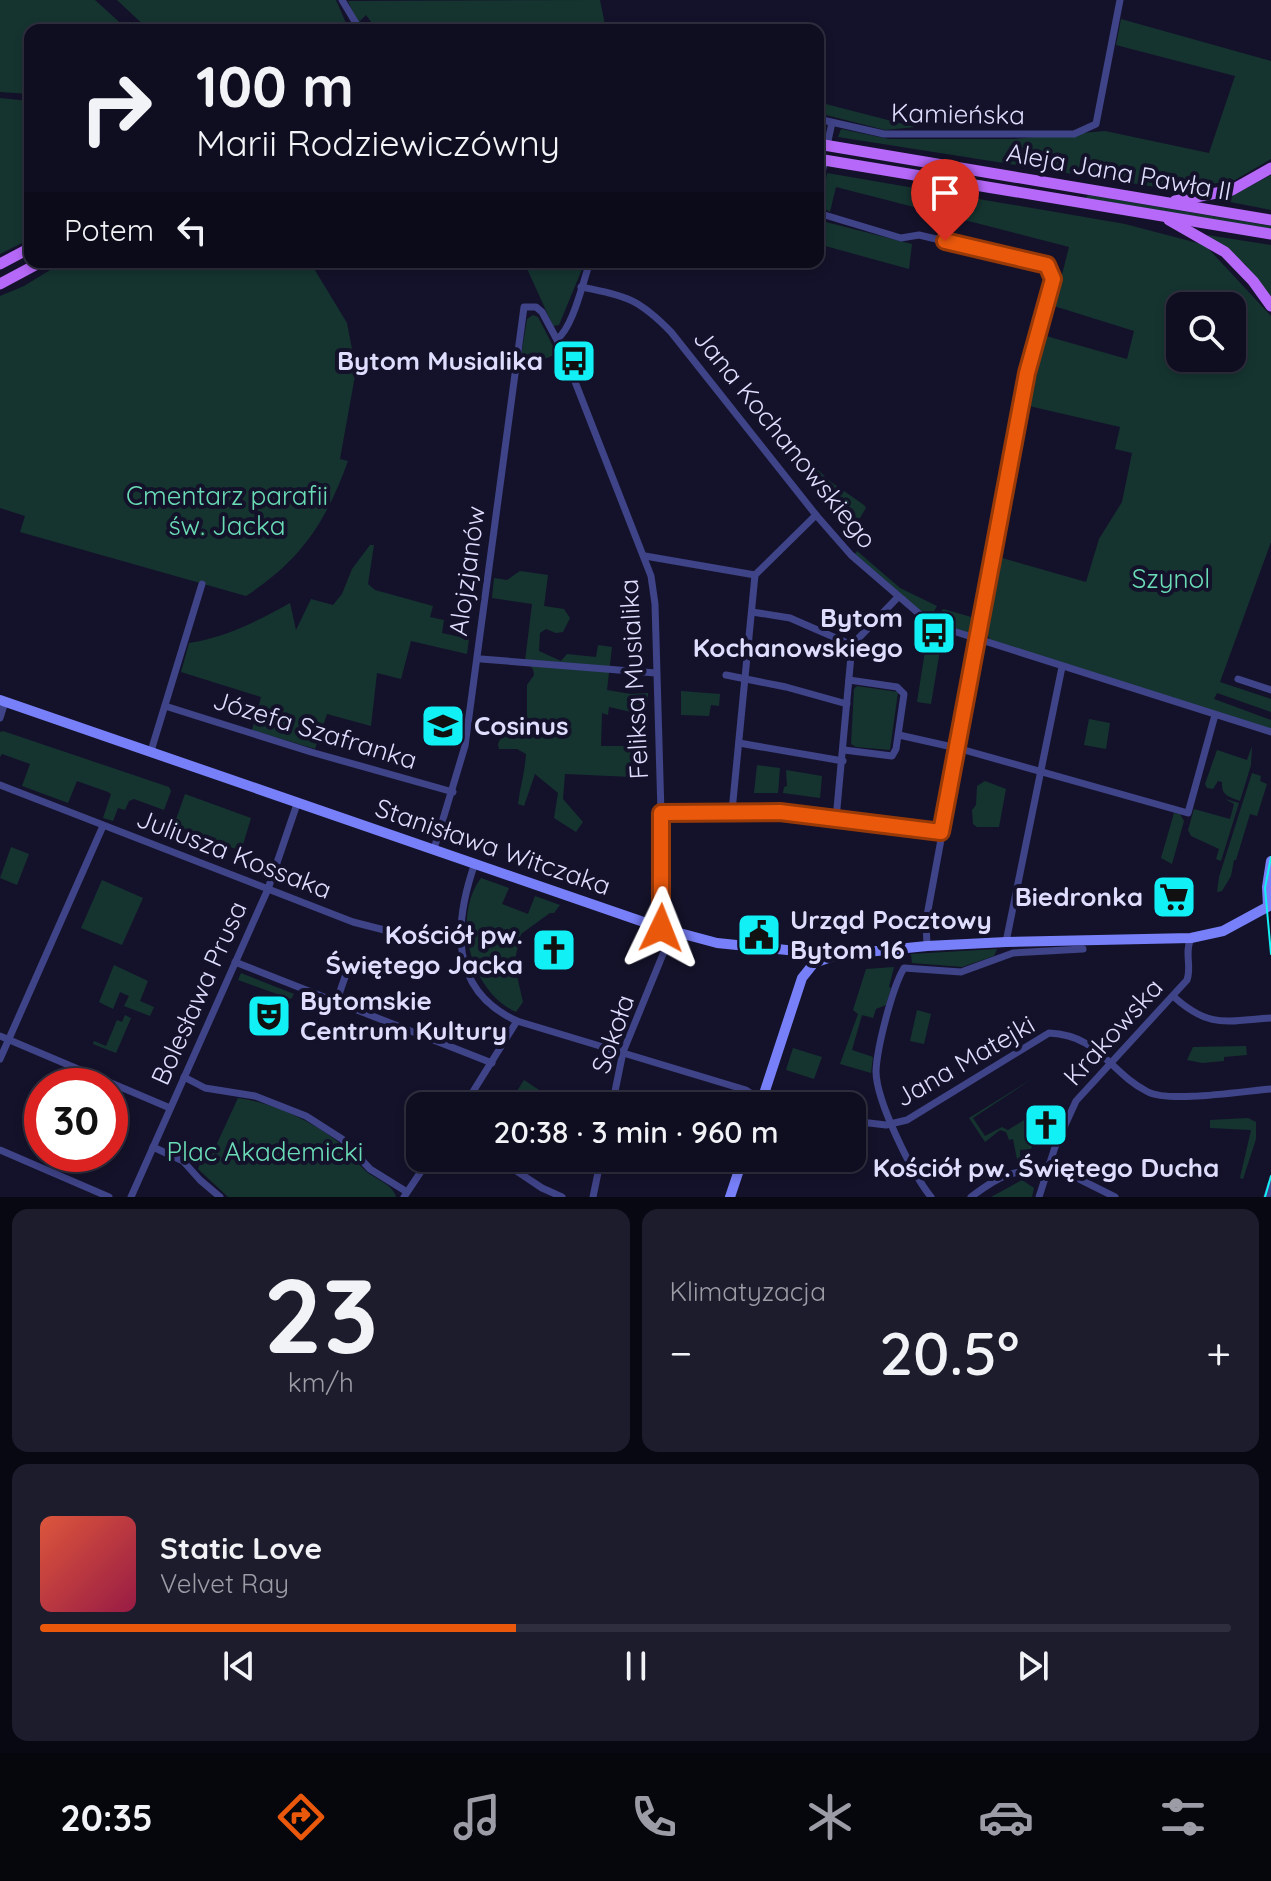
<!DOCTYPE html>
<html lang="pl">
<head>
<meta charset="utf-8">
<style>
	body { margin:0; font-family:Quicksand,sans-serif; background:#1d1c2d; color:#f1f3f6; height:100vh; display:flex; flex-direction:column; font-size:30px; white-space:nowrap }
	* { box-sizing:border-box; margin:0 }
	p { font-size:26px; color:#9b9ca5 }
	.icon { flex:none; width:44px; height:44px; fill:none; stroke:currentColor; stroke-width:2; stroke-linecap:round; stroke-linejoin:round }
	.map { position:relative; height:1197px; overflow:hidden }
	.details { display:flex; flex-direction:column; gap:12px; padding:12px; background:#080812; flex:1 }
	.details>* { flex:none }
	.guide { position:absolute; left:24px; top:24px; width:800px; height:244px; border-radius:16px; box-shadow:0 4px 12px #0003,0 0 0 2px #2f2e3e; background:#0f0e20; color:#f1f3f6; overflow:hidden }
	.buttons { position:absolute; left:1166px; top:292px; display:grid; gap:16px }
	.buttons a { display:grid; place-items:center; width:80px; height:80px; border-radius:16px; background:#0f0e20; box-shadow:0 4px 12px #0003,0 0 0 2px #2f2e3e; font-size:40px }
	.speed { position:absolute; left:24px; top:1068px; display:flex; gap:16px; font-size:40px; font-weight:700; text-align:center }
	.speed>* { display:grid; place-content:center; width:104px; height:104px; border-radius:50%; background:#0f0e20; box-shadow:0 4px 12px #0003,0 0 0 2px #2f2e3e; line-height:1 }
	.speed .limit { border:12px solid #d22; background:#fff; color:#111 }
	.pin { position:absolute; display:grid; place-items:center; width:68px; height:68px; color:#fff; margin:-82px -34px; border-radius:50% 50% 50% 0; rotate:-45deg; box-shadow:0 0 8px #0007 }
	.pin .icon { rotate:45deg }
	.me { position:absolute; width:88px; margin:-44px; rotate:2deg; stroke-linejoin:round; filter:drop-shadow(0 0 6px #0008) }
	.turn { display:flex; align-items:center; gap:28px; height:168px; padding:0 40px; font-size:36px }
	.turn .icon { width:104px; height:104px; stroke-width:2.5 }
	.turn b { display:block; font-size:56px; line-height:68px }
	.then { display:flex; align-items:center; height:76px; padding:0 40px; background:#0003; gap:16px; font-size:30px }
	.big { font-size:60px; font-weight:600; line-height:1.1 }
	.details .widget { flex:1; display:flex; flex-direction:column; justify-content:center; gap:12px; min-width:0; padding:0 28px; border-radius:16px; background:#1d1c2d }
	.details .dial { align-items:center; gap:0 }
	.dial b { font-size:104px; line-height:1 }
	.song { display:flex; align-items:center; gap:24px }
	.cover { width:96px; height:96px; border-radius:12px; background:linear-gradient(135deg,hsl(10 70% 55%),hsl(340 70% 35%)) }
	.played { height:8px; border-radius:4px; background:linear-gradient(90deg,#ea580c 40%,#2f2e3e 40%) }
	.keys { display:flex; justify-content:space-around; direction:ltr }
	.heat { display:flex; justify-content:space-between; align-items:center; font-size:44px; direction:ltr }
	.details .tiles { flex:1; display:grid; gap:12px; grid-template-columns:1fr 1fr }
	.widget:last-child { grid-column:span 2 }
	.trip { position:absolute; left:406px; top:1092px; width:460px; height:80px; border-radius:16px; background:#0f0e20; box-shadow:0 4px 12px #0003,0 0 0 2px #2f2e3e; font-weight:600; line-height:80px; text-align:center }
	.tab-bar { display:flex; height:128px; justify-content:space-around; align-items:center; background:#06060d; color:#9b9ca5 }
	.tab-bar .icon { width:56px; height:56px }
	.tab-bar .on { color:#ea580c }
	.tab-bar b { font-size:36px; color:#f1f3f6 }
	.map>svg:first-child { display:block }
	.green { fill:#153430; fill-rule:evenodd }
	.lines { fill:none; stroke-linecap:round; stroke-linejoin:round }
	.street { stroke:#3f4387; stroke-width:7 }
	.secondary { stroke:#7880f9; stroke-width:10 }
	.primary { stroke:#b669f8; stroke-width:11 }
	.tram { stroke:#11f1f5; stroke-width:2 }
	.route-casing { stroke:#983908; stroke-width:20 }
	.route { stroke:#ea580c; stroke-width:14 }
	.labels { text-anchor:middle; stroke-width:8; stroke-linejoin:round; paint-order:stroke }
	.street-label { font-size:26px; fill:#deddfd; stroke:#14122a }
	.poi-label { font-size:26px; font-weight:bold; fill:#deddfd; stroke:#14122a; text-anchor:end }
	.park-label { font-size:26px; fill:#6adcb6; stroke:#14122a }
</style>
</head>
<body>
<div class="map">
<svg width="1271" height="1197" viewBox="0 0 1271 1197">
	<rect width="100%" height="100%" fill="#14122a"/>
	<!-- green -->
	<g class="green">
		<path d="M0 0H95L128 30H30V94L0 92Z"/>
		<path d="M117 0H336L349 30H149Z"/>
		<path d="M600 0 606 30H385L374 26 366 15 358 23 348 1Z"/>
		<path d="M1121 19 1271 61V159L1235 180 1175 190 838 137 841 129 889 139H1014L1105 131 1209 153 1235 76 1116 45Z"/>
		<path d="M0 98 30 101V239L0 254Z"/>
		<path d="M818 102 915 127 885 130 818 113Z"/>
		<path d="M827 173 1125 224 1205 245 1271 316V542L1220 682 1271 699V712L1217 693 1214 699 1271 720V729L990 640 987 634 1002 558 1086 582 1099 539 1122 502 1132 453 1115 449 1120 427 1029 406 1046 336 1127 359 1134 331 1054 306 1069 247 836 187 830 212 821 207ZM1180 306H1232V358H1180Z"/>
		<path d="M1271 175V210L1215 199 1243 190Z"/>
		<path d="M1088 195 1271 226V229L1086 198Z"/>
		<path d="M818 220 912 244 909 269 818 244Z"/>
		<path d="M1207 235 1271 245V299L1245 264Z"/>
		<path d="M63 262H310L347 323 356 370 340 459 348 461C326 522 301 560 246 596L20 532 25 516 0 508V296L24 286Z"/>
		<path d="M524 262H585L559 325 553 326Z"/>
		<path d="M533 315 538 317 557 354 519 369 527 319Z"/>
		<path d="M793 447 831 482 864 505 866 508 855 526 846 523 810 476Z"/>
		<path d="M370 545H374L368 584 375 590 433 606 430 617 444 620 442 633 469 639 467 654 411 641 401 679 377 673 371 726 327 714 315 749 252 730 261 697 181 672 189 643C226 637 258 621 290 603L296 630 311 599 333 605 342 594 352 569Z"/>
		<path d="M857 551 900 588 937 606 930 619 855 554Z"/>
		<path d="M520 571 548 575 544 606 564 609 570 618 563 632 556 633 546 629 540 633 539 651 561 661 567 654 596 657 598 645 612 647 607 690 631 694 648 693V704L631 705V712L609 707 608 715 602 713 601 746H632V777L565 774 563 799 583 822 576 832 554 818 558 793 535 774 524 806 518 804C520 787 525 772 526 754L517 749H499L498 744 505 728 519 727 527 720V685L534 675 533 669 525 661 532 604 492 598 494 578 507 580Z"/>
		<path d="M943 609 975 618 970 634 935 622Z"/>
		<path d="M928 632 942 638 931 704 917 702Z"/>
		<path d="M857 686 898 692 890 750 856 747 851 744 854 689Z"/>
		<path d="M681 691 720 694 719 706 711 705 709 716 681 715Z"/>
		<path d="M1089 719 1110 723 1106 749 1084 745Z"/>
		<path d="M3 731 169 787 171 791 164 810 134 799 129 801 125 810 118 808 113 821 103 818 111 794 108 792 77 781 68 803 22 786 30 764 2 754 0 757V732Z"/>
		<path d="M1252 746 1251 765 1240 801C1228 797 1221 795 1222 782L1218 781 1213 789 1207 788 1205 784 1217 750 1247 760Z"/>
		<path d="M757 765 780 768 778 793H754Z"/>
		<path d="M786 770 822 776 820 798 783 793 784 787 787 786Z"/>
		<path d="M1252 773 1261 776 1260 781 1267 784 1257 816 1250 814 1236 860H1234L1231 876 1222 891 1217 892 1219 877Z"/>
		<path d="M985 781 1006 789 999 827H977L973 824 972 810 976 805 977 786Z"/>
		<path d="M185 794 251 818 242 848 238 850 174 825Z"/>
		<path d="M1225 799 1239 803 1221 861 1216 859 1219 849 1191 836 1188 830 1194 809 1230 819 1234 804Z"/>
		<path d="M1174 813 1180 814 1184 821 1172 864 1161 858Z"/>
		<path d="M11 847 29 854 17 885 0 878Z"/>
		<path d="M481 878 509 888 502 904 528 914 535 896 560 905 554 913H550L521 934 514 963 523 1002 516 1012C471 992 451 918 481 878Z"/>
		<path d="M102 880 143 898 122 945 81 928Z"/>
		<path d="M997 949 994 956 962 967 912 963 911 954Z"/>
		<path d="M114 965 148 981 140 1001 154 1007 150 1016 124 1006 129 996 120 992 113 1009 99 1002Z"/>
		<path d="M894 967 889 987 891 988 886 1005 876 1009 873 1018 862 1015 852 1050 873 1057 871 1073 840 1064 858 1014 853 1010 866 969Z"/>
		<path d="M241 973 294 994 291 999 238 980Z"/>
		<path d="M917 1010 931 1014 924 1044 910 1041Z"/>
		<path d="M125 1015 131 1018 116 1053 93 1044 94 1041 106 1046 117 1020 122 1022Z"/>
		<path d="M1246 1046 1247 1055 1224 1057V1061L1202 1063 1187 1060 1193 1047Z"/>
		<path d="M793 1048 822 1057 814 1079 786 1070Z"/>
		<path d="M1035 1077 973 1118 985 1136 1002 1127 1008 1130 1034 1114 1033 1108C1043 1101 1052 1107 1062 1113L1060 1120 1058 1114 1048 1108 1038 1111 1024 1136 1039 1144H1033L1031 1149 1020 1150V1164H1018L1013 1139 1009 1140 1006 1132 1000 1130 985 1142 969 1118Z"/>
		<path d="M524 1080 559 1103 557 1106H523L512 1099Z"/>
		<path d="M238 1098C274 1103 314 1122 342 1145 352 1153 358 1165 368 1173 378 1180 393 1185 396 1197H228L198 1169 201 1161H209Z"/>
		<path d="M1248 1118 1256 1122V1139L1243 1179 1240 1178 1251 1130 1210 1128V1120Z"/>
		<path d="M1022 1180 1034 1188 1032 1197H991Z"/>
	</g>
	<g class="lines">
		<!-- street -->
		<g class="street">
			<path d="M342 0 360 30"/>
			<path d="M818 119 884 134H1074L1096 124 1120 0"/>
			<path d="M827 145 832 123"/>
			<path d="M818 189 825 160"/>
			<path d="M818 213 901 238 919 235 1047 265 1053 279 1027 373 926 921 927 946"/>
			<path d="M581 287C626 296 638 298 671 332L816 515 851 555 931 624 1271 732"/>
			<path d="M557 339C573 328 583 281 590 262"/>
			<path d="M645 556 755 575"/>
			<path d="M752 612 790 618 852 645"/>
			<path d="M481 659 656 673"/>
			<path d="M726 675 786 687 847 704"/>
			<path d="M1238 679 1271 690"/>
			<path d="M165 706 311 752 453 792"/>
			<path d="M0 718 5 702"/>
			<path d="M899 735 957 748 1188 813 1215 715"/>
			<path d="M739 743 843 761"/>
			<path d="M844 750 892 756 896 749 904 694 897 687 849 680"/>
			<path d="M151 751 202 584"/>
			<path d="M0 785 353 922 396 933 459 941"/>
			<path d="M732 811 755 575 816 515"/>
			<path d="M661 813 762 811 941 832"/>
			<path d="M836 819 852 645 898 597"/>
			<path d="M434 849 465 746 524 307H536L542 312 563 351 651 576 655 604 661 813V928"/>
			<path d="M475 863C454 923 448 990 517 1021L746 1090 769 1106"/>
			<path d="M1006 942 1062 667"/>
			<path d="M235 962 492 1063"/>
			<path d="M1173 996C1209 1029 1226 1021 1271 1018"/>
			<path d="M336 1003 346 974"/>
			<path d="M0 1036 170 1108"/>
			<path d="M0 1059 103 826"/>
			<path d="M184 1077 205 1088 255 1096 306 1116 342 1139 370 1169 407 1192"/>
			<path d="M464 1106 517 1021"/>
			<path d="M612 1106 623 1052 672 932"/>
			<path d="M852 1121 886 1125 907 1120 1049 1033C1099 1035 1109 1072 1148 1092 1170 1103 1244 1091 1271 1089"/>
			<path d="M153 1147 183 1161 200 1180 220 1197"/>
			<path d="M0 1150 109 1197"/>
			<path d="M497 1158 542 1188 562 1197"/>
			<path d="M1049 1164 1115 1197"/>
			<path d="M131 1197 268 889 297 804"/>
			<path d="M404 1197 430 1158"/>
			<path d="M593 1197 601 1158"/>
			<path d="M931 1197C912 1173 876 1101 876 1071 877 1048 892 988 904 968L961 972 1013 953 1083 949"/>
			<path d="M971 1197C999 1176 1011 1169 1047 1171"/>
			<path d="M1039 1197 1055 1147 1076 1101 1187 980C1192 966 1184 953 1191 938"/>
			<path d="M1267 1197 1271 1184"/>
		</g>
		<!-- secondary -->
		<g class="secondary">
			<path d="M0 700 661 928 717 943 837 955 927 946 1006 942 1191 938 1223 931 1271 905"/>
			<path d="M1268 906 1267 887 1271 861"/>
			<path d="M760 1106 802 978 814 963 831 957"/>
			<path d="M730 1197 743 1158"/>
		</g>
		<!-- primary -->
		<g class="primary">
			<path d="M818 144 1271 220"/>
			<path d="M818 159 1271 234"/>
			<path d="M1175 201 1232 190 1271 168"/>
			<path d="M1169 220 1225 252 1253 281 1271 306"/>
			<path d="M0 264 30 248"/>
			<path d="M0 284 41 262"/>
		</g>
		<!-- tram -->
		<g class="tram">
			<path d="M1271 857 1265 888 1271 954"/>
			<path d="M1265 1197 1271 1176"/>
		</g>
	</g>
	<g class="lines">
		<!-- route casing -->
		<g class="route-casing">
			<path id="route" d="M661 928V813L780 812 941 832 1027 373 1053 279 1047 265 945 241"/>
		</g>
		<!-- route -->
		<use href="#route" class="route"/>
	</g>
	<!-- icons -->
	<defs>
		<g id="bus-square" transform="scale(2.3)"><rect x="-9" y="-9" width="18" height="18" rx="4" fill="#11f1f5" stroke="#14122a"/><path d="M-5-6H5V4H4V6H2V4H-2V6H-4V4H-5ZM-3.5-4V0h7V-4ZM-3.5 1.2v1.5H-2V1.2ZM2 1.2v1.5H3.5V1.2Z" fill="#111"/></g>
		<g id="school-square" transform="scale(2.3)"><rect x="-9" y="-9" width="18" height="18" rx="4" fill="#11f1f5" stroke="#14122a"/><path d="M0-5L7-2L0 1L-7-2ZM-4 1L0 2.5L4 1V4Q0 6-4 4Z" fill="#111"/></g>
		<g id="supermarket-square" transform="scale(2.3)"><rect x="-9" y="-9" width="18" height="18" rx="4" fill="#11f1f5" stroke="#14122a"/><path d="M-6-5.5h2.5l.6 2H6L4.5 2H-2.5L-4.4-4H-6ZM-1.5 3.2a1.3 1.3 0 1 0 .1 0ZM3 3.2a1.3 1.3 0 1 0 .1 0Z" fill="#111"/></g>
		<g id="civic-square" transform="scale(2.3)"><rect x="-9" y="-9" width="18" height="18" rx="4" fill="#11f1f5" stroke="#14122a"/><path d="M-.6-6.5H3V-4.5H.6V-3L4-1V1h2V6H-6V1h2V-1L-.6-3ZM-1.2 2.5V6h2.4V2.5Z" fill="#111"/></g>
		<g id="church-square" transform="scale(2.3)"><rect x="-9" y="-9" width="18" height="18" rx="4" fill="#11f1f5" stroke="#14122a"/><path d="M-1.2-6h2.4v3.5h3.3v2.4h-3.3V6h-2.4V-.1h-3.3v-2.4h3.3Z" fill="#111"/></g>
		<g id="theatre-square" transform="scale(2.3)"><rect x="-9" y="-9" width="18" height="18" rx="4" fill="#11f1f5" stroke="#14122a"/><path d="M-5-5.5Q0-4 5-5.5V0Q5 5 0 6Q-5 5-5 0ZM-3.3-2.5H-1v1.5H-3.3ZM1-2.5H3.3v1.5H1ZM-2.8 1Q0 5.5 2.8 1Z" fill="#111"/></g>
	</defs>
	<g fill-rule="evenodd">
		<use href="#bus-square" x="574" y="361"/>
		<use href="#bus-square" x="934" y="633"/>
		<use href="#school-square" x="443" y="726"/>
		<use href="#supermarket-square" x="1174" y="897"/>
		<use href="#civic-square" x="759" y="935"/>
		<use href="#church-square" x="554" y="950"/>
		<use href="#theatre-square" x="269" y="1016"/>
		<use href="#church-square" x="1046" y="1125"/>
	</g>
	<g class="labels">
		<!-- street labels -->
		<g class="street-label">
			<text transform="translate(958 114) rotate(1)" y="9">Kamieńska</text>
			<text transform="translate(1119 172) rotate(10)" y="9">Aleja Jana Pawła II</text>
			<text transform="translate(785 439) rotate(51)" y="9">Jana Kochanowskiego</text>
			<text transform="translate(467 571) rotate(-82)" y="9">Alojzjanów</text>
			<text transform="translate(634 679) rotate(-93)" y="9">Feliksa Musialika</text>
			<text transform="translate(315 730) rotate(17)" y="9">Józefa Szafranka</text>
			<text transform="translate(493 847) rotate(19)" y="9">Stanisława Witczaka</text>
			<text transform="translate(234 854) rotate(21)" y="9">Juliusza Kossaka</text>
			<text transform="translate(199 993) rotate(-66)" y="9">Bolesława Prusa</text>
			<text transform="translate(1113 1032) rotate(-48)" y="9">Krakowska</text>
			<text transform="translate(613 1034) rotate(-71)" y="9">Sokoła</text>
			<text transform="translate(965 1061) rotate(-30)" y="9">Jana Matejki</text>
		</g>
		<!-- poi labels -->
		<g class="poi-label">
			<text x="543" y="370">Bytom Musialika</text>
			<text x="903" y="627">Bytom<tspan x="903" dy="30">Kochanowskiego</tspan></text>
			<text x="474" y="735" text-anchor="start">Cosinus</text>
			<text x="1143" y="906">Biedronka</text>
			<text x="790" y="929" text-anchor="start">Urząd Pocztowy<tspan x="790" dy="30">Bytom 16</tspan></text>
			<text x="523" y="944">Kościół pw.<tspan x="523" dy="30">Świętego Jacka</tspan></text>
			<text x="300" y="1010" text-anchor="start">Bytomskie<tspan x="300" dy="30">Centrum Kultury</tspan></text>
			<text x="1046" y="1177" text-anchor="middle">Kościół pw. Świętego Ducha</text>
		</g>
		<!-- park labels -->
		<g class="park-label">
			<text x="227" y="505">Cmentarz parafii<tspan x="227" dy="30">św. Jacka</tspan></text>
			<text x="1171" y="588">Szynol</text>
			<text x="265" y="1161">Plac Akademicki</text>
		</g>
	</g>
</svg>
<div class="buttons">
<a><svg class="icon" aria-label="search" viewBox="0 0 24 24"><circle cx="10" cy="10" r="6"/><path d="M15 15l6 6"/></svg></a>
</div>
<div class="speed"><div class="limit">30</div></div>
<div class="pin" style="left:945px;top:241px;background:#d93025"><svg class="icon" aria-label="arrive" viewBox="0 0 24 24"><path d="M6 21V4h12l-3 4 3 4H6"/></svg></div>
<svg class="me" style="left:661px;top:928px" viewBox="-20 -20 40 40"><path d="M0-17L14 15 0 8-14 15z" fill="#ea580c" stroke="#fff" stroke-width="4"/></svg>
<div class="trip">20:38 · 3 min · 960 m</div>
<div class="guide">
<div class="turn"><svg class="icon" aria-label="right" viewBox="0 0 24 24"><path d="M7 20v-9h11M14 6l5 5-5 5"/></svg><div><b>100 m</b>Marii Rodziewiczówny</div></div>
<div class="then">Potem<svg class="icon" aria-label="left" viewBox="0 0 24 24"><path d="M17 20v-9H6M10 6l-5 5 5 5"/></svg></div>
</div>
</div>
<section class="details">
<div class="tiles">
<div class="widget dial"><b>23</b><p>km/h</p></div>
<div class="widget"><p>Klimatyzacja</p>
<div class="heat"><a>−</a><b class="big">20.5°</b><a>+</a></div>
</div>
<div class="widget">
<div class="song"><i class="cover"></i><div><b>Static Love</b><p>Velvet Ray</p></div></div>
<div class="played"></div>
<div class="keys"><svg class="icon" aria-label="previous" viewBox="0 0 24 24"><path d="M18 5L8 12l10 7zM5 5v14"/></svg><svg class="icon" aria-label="pause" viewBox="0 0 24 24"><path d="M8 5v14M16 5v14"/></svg><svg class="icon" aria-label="next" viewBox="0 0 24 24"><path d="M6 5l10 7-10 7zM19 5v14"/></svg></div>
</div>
</div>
</section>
<nav class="tab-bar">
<b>20:35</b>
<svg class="icon on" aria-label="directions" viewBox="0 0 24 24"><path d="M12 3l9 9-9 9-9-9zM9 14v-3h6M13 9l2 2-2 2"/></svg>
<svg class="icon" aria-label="music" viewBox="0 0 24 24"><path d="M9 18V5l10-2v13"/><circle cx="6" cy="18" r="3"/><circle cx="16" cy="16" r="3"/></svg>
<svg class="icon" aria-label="phone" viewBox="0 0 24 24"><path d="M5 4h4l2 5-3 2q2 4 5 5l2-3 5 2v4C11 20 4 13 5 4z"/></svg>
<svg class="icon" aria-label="climate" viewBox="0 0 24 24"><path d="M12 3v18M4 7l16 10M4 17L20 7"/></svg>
<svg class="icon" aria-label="car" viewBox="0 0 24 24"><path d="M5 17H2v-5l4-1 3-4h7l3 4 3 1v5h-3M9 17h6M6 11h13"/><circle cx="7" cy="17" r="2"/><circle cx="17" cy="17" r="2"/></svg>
<svg class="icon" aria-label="filters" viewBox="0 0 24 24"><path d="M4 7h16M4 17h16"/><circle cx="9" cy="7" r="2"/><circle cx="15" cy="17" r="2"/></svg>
</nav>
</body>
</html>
